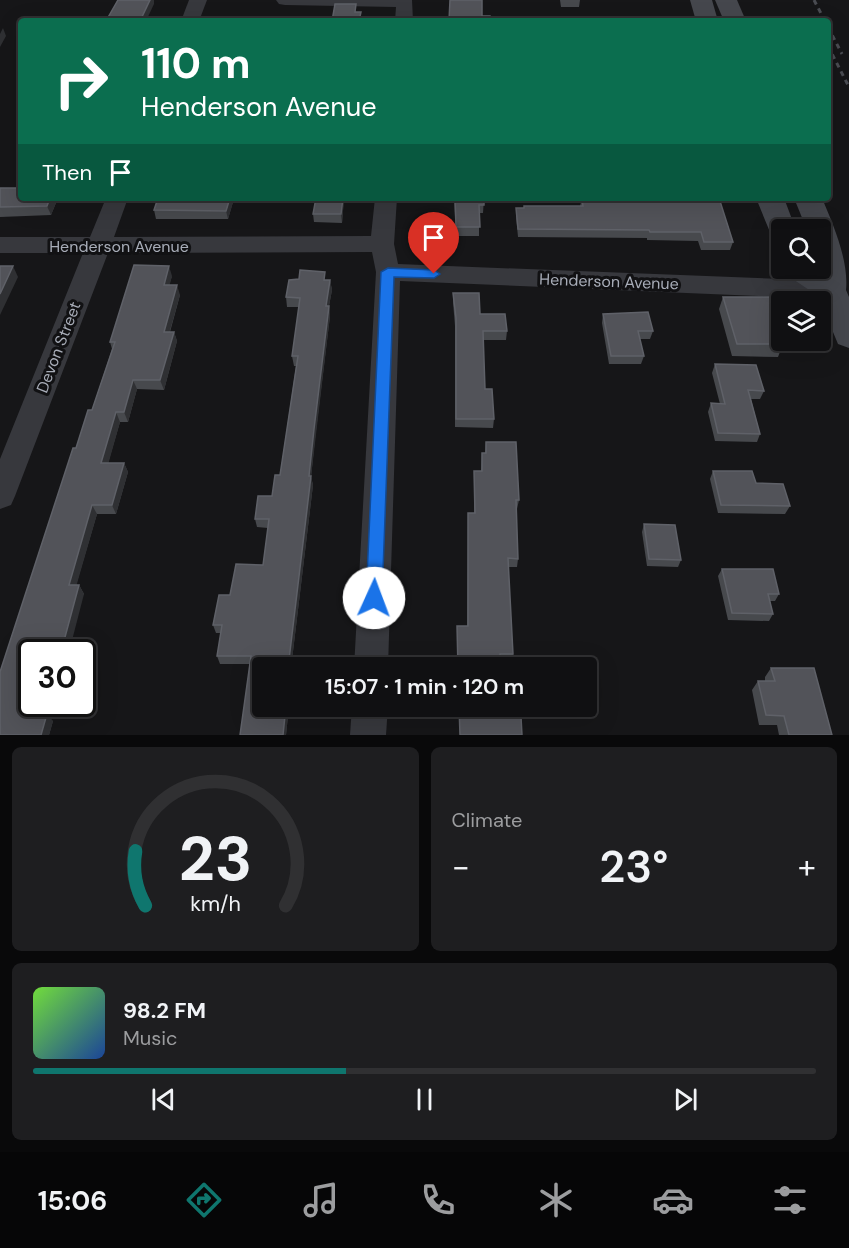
<!DOCTYPE html>
<html lang="en">
<head>
<meta charset="utf-8">
<style>
	body { margin:0; font-family:"DM Sans",sans-serif; background:#1e1e20; color:#f1f3f6; height:100vh; display:flex; flex-direction:column; font-size:22px; white-space:nowrap }
	* { box-sizing:border-box; margin:0 }
	p { font-size:20px; color:#9c9d9f }
	.icon { flex:none; width:33px; height:33px; fill:none; stroke:currentColor; stroke-width:2; stroke-linecap:round; stroke-linejoin:round }
	.map { position:relative; height:735px; overflow:hidden }
	.details { display:flex; flex-direction:column; gap:12px; padding:12px; background:#09090a; flex:1 }
	.details>* { flex:none }
	.banner { position:absolute; left:18px; top:18px; width:813px; height:183px; border-radius:6px; box-shadow:0 6px 24px #0002,0 0 0 2px #303032; background:#0b6e4f; color:#fff; overflow:hidden }
	.fabs { position:absolute; left:771px; top:219px; display:grid; gap:12px }
	.fabs a { display:grid; place-items:center; width:60px; height:60px; border-radius:6px; background:#101012; box-shadow:0 6px 24px #0002,0 0 0 2px #303032; font-size:30px }
	.speed { position:absolute; left:18px; top:639px; display:flex; gap:12px; font-size:30px; font-weight:700; text-align:center }
	.speed>* { display:grid; place-content:center; width:78px; height:78px; border-radius:50%; background:#101012; box-shadow:0 6px 24px #0002,0 0 0 2px #303032; line-height:1 }
	.speed .limit { border:3px solid #111; border-radius:9px; background:#fff; color:#111 }
	.pin { position:absolute; display:grid; place-items:center; width:51px; height:51px; color:#fff; margin:-62px -26px; border-radius:50% 50% 50% 0; rotate:-45deg; box-shadow:0 0 6px #0007 }
	.pin .icon { rotate:45deg }
	.me { position:absolute; width:66px; margin:-33px; rotate:2deg; stroke-linejoin:round; filter:drop-shadow(0 0 4px #0008) }
	.turn { display:flex; align-items:center; gap:21px; height:126px; padding:0 24px; font-size:27px }
	.turn .icon { width:78px; height:78px; stroke-width:2.5 }
	.turn b { display:block; font-size:42px; line-height:51px }
	.then { display:flex; align-items:center; height:57px; padding:0 24px; background:#0003; gap:12px; font-size:22px }
	.big { font-size:45px; font-weight:600; line-height:1.1 }
	.details .tile { flex:1; display:flex; flex-direction:column; justify-content:center; gap:9px; min-width:0; padding:0 21px; border-radius:9px; background:#1e1e20 }
	.details .dial { align-items:center; gap:0 }
	.dial svg { height:156px; overflow:visible; fill:none; stroke:#303032; stroke-width:7; stroke-linecap:round; text-anchor:middle }
	.dial text { fill:#f1f3f6; stroke:none }
	.song { display:flex; align-items:center; gap:18px }
	.cover { width:72px; height:72px; border-radius:9px; background:linear-gradient(135deg,hsl(100 70% 55%),hsl(220 70% 35%)) }
	.played { height:6px; border-radius:3px; background:linear-gradient(90deg,#0f766e 40%,#303032 40%) }
	.keys { display:flex; justify-content:space-around; direction:ltr }
	.heat { display:flex; justify-content:space-between; align-items:center; font-size:33px; direction:ltr }
	.details .tiles { flex:1; display:grid; gap:12px; grid-template-columns:1fr 1fr }
	.tile:last-child { grid-column:span 2 }
	.trip { position:absolute; left:252px; top:657px; width:345px; height:60px; border-radius:6px; background:#101012; box-shadow:0 6px 24px #0002,0 0 0 2px #303032; font-weight:600; line-height:60px; text-align:center }
	.tab-bar { display:flex; height:96px; justify-content:space-around; align-items:center; background:#060607; color:#9c9d9f }
	.tab-bar .icon { width:42px; height:42px }
	.tab-bar .on { color:#0f766e }
	.tab-bar b { font-size:27px; color:#f1f3f6 }
	.map>svg:first-child { display:block }
	.lines { fill:none; stroke-linecap:round; stroke-linejoin:round }
	.minor { fill:#37383d; fill-rule:evenodd }
	.secondary { fill:#45474d; fill-rule:evenodd }
	.rail { stroke:#4a4c52; stroke-width:3; stroke-dasharray:5 4.5; stroke-linecap:butt }
	.wall { fill:#47494d }
	.shaded-wall { fill:#2f3033 }
	.building { fill:#525359; stroke:#5f6168; stroke-width:1.5 }
	.route { fill:#1a73e8; stroke:#114b97; stroke-width:1.5 }
	.labels { text-anchor:middle; stroke-width:6; stroke-linejoin:round; paint-order:stroke }
	.street-label { font-size:16px; fill:#a8adb8; stroke:#111113 }
</style>
</head>
<body>
<div class="map">
<svg width="849" height="735" viewBox="0 0 849 735">
	<rect width="100%" height="100%" fill="#161618"/>
	<g class="lines">
		<!-- minor -->
		<g class="minor">
			<path d="M189 0H207L199 21H181Z"/>
			<path d="M276 0H412L413 21H395L396 7 285 5 279 4Z"/>
			<path d="M106 198H128L114 237 371 236 375 198H397L394 244 398 264 831 281 840 284 843 290 840 296 831 299 400 281 388 668H354L376 272 372 252 108 253 15 496 11 505 0 509V459L83 253H0V237H90Z"/>
			<path d="M352 706H388L386 735H350Z"/>
		</g>
		<!-- secondary -->
		<g class="secondary">
			<path d="M690 0H712L718 21H696Z"/>
			<path d="M715 0H737L746 21H724Z"/>
			<path d="M756 198H784L796 230H782V239L772 237Z"/>
			<path d="M794 198H822C833 224 849 261 846 290L849 297V348L838 344 818 296 787 275 783 268H820L823 270 820 263V230H807Z"/>
		</g>
		<!-- rail -->
		<g class="rail">
			<path d="M814 0 825 21"/>
			<path d="M828 27 842 54"/>
			<path d="M828 46 849 87"/>
		</g>
	</g>
	<!-- wall -->
	<g class="wall">
		<path d="M560 0H580L579 7H561Z"/>
		<path d="M0 188 21 198H58L51 215 0 217Z"/>
		<path d="M158 198H232L233 202 228 219H156L154 210Z"/>
		<path d="M316 198H344L342 223 314 222 313 214Z"/>
		<path d="M454 198H484L483 213H479V236H456Z"/>
		<path d="M667 198H719L733 242 730 250H701L698 241 647 240V238L518 237 516 216V208L580 206 582 199H667Z"/>
		<path d="M172 276 169 285 180 295 170 332H174L177 341 164 390 137 389 128 422H120L108 463H124L128 472 116 514H97L76 585H79L84 594 32 652V704H41L38 714 53 721 49 735H0L76 448 92 410 112 349 110 342Z"/>
		<path d="M326 280H330L332 290 329 306 330 316 315 439 311 477 313 485 291 668H262L289 706 286 735H240L250 664H220L217 656 221 633H216L213 625 230 595 263 565 268 528 257 527 255 519 272 496 280 475 296 366H294L292 356 299 307H287L286 297Z"/>
		<path d="M453 293 480 314 507 331 506 340H483L485 389 494 419 493 428 455 427V326L453 302Z"/>
		<path d="M723 297 782 309V321L778 328 783 344 778 357 732 356 719 309Z"/>
		<path d="M603 314 653 331 650 339H640L644 356 641 364H609L602 323Z"/>
		<path d="M715 364 764 391 760 399H751L760 434 757 442 715 441 708 412 711 403 720 404 712 373Z"/>
		<path d="M486 442 519 500 517 509H516L518 559 517 567H508L513 654 512 662H500V668H457V626H467L468 513H474V471H481L482 453H485Z"/>
		<path d="M713 471 756 483 790 506 785 514 718 513 710 479Z"/>
		<path d="M644 524 681 560 678 567 647 566 642 532Z"/>
		<path d="M722 569 779 594 775 601H770L773 614 769 621 728 620 718 576Z"/>
		<path d="M771 668 832 735H779L777 725H759L752 690 758 681H765V677Z"/>
	</g>
	<!-- shaded-wall -->
	<g class="shaded-wall">
		<path d="M150 0H154V4L146 21H140Z"/>
		<path d="M3 28 6 36 0 47V34Z"/>
		<path d="M50 198H58L51 215 47 206Z"/>
		<path d="M230 198H232L233 202 228 219 226 211Z"/>
		<path d="M343 198H344L342 223 341 214Z"/>
		<path d="M13 266 18 277 0 315V294Z"/>
		<path d="M169 266 172 276 167 295 164 285Z"/>
		<path d="M330 280 332 290 327 316 326 306Z"/>
		<path d="M177 285 180 295 167 341 164 332Z"/>
		<path d="M329 306 330 316 311 477 313 485 291 668H288L314 429Z"/>
		<path d="M174 332 177 341 164 390 160 380Z"/>
		<path d="M133 380 137 389 128 422 124 412Z"/>
		<path d="M116 412 120 422 106 472 101 463Z"/>
		<path d="M124 463 128 472 116 514 112 505Z"/>
		<path d="M92 505 97 514 74 594 69 585Z"/>
		<path d="M79 585 84 594 69 652H61Z"/>
		<path d="M32 704H41L36 721 29 714Z"/>
		<path d="M286 706H289L286 735H283Z"/>
		<path d="M47 714 53 721 49 735H41Z"/>
	</g>
	<!-- building -->
	<g class="building">
		<path d="M118 0H150L140 21H106Z"/>
		<path d="M450 0H482V16H490V21H449Z"/>
		<path d="M335 4H356L355 12H361L359 21H332Z"/>
		<path d="M0 188H21V198H50L47 206 0 207Z"/>
		<path d="M158 198H230L226 211 154 210Z"/>
		<path d="M316 198H343L341 214H313Z"/>
		<path d="M455 198H484V205H479L480 227H456Z"/>
		<path d="M671 198H719L733 242H704L701 232H650L649 230 518 229 516 208H524V206H583L582 199H672Z"/>
		<path d="M134 265 169 266 164 285H177L164 332H174L160 380H133L124 412H116L101 463H124L112 505H92L69 585H79L61 652H32V704L29 714H47L41 735H0V672L73 448H76L88 410H92L115 342H110Z"/>
		<path d="M0 266H13L0 294Z"/>
		<path d="M300 270 325 272 324 280H330L326 306H329L314 429 309 476H311L288 668H262V706H286L283 735H240L251 656H217L222 625H213L219 595H230L236 564 263 565 269 519H255L258 496H272L275 475H280L298 356H292L300 298 286 297 289 280 299 279Z"/>
		<path d="M453 293H479L480 314H505L507 331H483L485 389H492L494 419H456V318Z"/>
		<path d="M723 297H778L782 309V316H774L783 344H737Z"/>
		<path d="M648 312 653 331H638L644 356H611L603 314Z"/>
		<path d="M715 364 756 365 764 391 748 390 760 434 718 433 711 403 725 404Z"/>
		<path d="M486 442H516L519 500H516L518 559 508 558 513 654H500V668H458L457 626H468V513H475L474 471H482V453H486Z"/>
		<path d="M713 471H752L756 483 783 484 790 506 721 505Z"/>
		<path d="M644 524 675 525 681 560 649 559Z"/>
		<path d="M722 569H773L779 594H768L773 614 732 613Z"/>
		<path d="M771 668H814L832 735H789L784 716 766 715 758 681H775Z"/>
		<path d="M459 706H502L503 717H521L522 735H460Z"/>
	</g>
	<!-- route -->
	<path class="route" d="M388 268 434 270 440 274 434 278 394 277 382 598 380 603 374 605 368 603 366 598 381 272Z"/>
	<g class="labels">
		<!-- street labels -->
		<g class="street-label">
			<text x="119" y="252">Henderson Avenue</text>
			<text transform="translate(609 281) rotate(2)" y="6">Henderson Avenue</text>
			<text transform="translate(58 347) rotate(-69)" y="6">Devon Street</text>
		</g>
	</g>
</svg>
<div class="fabs">
<a><svg class="icon" aria-label="search" viewBox="0 0 24 24"><circle cx="10" cy="10" r="6"/><path d="M15 15l6 6"/></svg></a>
<a><svg class="icon" aria-label="layers" viewBox="0 0 24 24"><path d="M12 4l9 5-9 5-9-5zM3 14l9 5 9-5"/></svg></a>
</div>
<div class="speed"><div class="limit">30</div></div>
<div class="pin" style="left:434px;top:274px;background:#d93025"><svg class="icon" aria-label="arrive" viewBox="0 0 24 24"><path d="M6 21V4h12l-3 4 3 4H6"/></svg></div>
<svg class="me" style="left:374px;top:598px" viewBox="-20 -20 40 40"><circle r="19" fill="#fff"/><path d="M0-13L10 11 0 6-10 11z" fill="#1a73e8"/></svg>
<div class="trip">15:07 · 1 min · 120 m</div>
<div class="banner">
<div class="turn"><svg class="icon" aria-label="right" viewBox="0 0 24 24"><path d="M7 20v-9h11M14 6l5 5-5 5"/></svg><div><b>110 m</b>Henderson Avenue</div></div>
<div class="then">Then<svg class="icon" aria-label="arrive" viewBox="0 0 24 24"><path d="M6 21V4h12l-3 4 3 4H6"/></svg></div>
</div>
</div>
<section class="details">
<div class="tiles">
<div class="tile dial"><svg viewBox="0 0 100 80">
<path d="M14 69A42 42 0 1 1 86 69"/>
<path d="M14 69A42 42 0 0 1 9 41" stroke="#0f766e"/>
<text x="50" y="56" font-size="32" font-weight="700">23</text>
<text x="50" y="72" font-size="11">km/h</text>
</svg></div>
<div class="tile"><p>Climate</p>
<div class="heat"><a>−</a><b class="big">23°</b><a>+</a></div>
</div>
<div class="tile">
<div class="song"><i class="cover"></i><div><b>98.2 FM</b><p>Music</p></div></div>
<div class="played"></div>
<div class="keys"><svg class="icon" aria-label="previous" viewBox="0 0 24 24"><path d="M18 5L8 12l10 7zM5 5v14"/></svg><svg class="icon" aria-label="pause" viewBox="0 0 24 24"><path d="M8 5v14M16 5v14"/></svg><svg class="icon" aria-label="next" viewBox="0 0 24 24"><path d="M6 5l10 7-10 7zM19 5v14"/></svg></div>
</div>
</div>
</section>
<nav class="tab-bar">
<b>15:06</b>
<svg class="icon on" aria-label="directions" viewBox="0 0 24 24"><path d="M12 3l9 9-9 9-9-9zM9 14v-3h6M13 9l2 2-2 2"/></svg>
<svg class="icon" aria-label="music" viewBox="0 0 24 24"><path d="M9 18V5l10-2v13"/><circle cx="6" cy="18" r="3"/><circle cx="16" cy="16" r="3"/></svg>
<svg class="icon" aria-label="phone" viewBox="0 0 24 24"><path d="M5 4h4l2 5-3 2q2 4 5 5l2-3 5 2v4C11 20 4 13 5 4z"/></svg>
<svg class="icon" aria-label="climate" viewBox="0 0 24 24"><path d="M12 3v18M4 7l16 10M4 17L20 7"/></svg>
<svg class="icon" aria-label="car" viewBox="0 0 24 24"><path d="M5 17H2v-5l4-1 3-4h7l3 4 3 1v5h-3M9 17h6M6 11h13"/><circle cx="7" cy="17" r="2"/><circle cx="17" cy="17" r="2"/></svg>
<svg class="icon" aria-label="filters" viewBox="0 0 24 24"><path d="M4 7h16M4 17h16"/><circle cx="9" cy="7" r="2"/><circle cx="15" cy="17" r="2"/></svg>
</nav>
</body>
</html>
